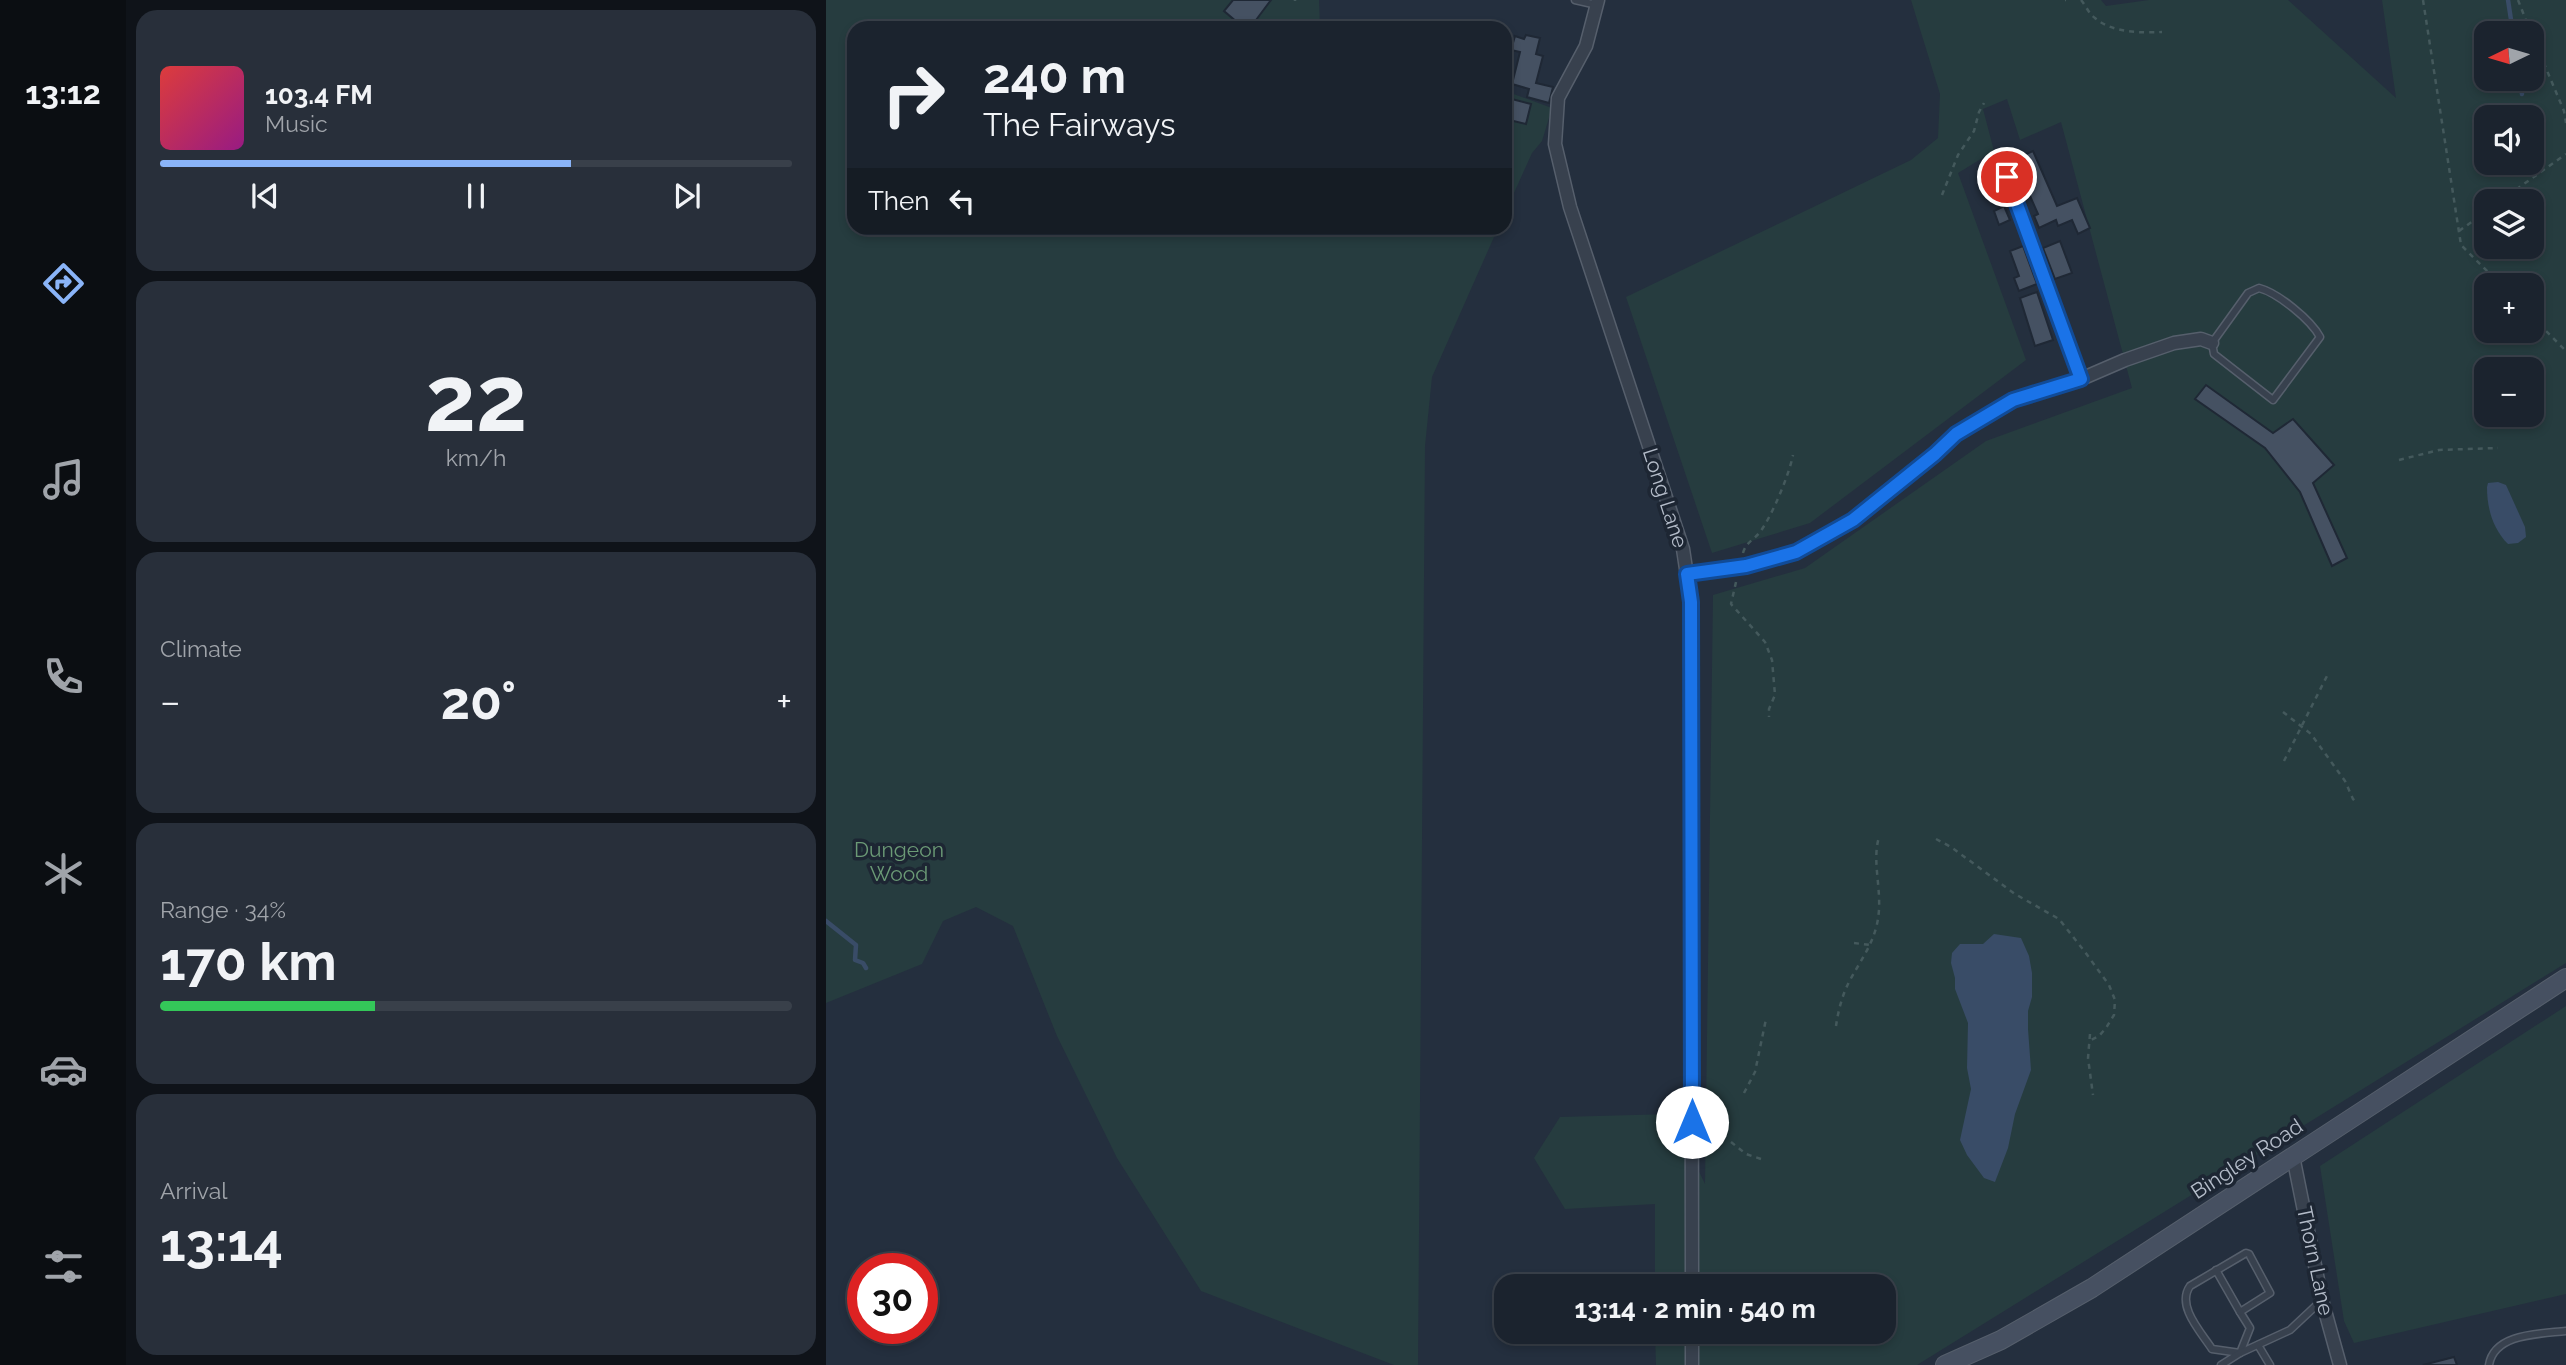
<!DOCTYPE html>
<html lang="en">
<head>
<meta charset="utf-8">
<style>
	body { margin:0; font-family:Raleway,sans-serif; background:#282f3a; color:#f1f3f6; height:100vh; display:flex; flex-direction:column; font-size:26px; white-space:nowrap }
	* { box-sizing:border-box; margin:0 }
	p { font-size:23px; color:#a0a4aa }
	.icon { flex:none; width:38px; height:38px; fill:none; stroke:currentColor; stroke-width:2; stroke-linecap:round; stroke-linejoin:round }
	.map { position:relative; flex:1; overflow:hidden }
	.panel { display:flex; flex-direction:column; gap:10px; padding:10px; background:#0f1319; width:700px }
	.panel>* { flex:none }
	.banner { position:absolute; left:21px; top:21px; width:665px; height:214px; border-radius:21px; box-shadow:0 4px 10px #0003,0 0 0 2px #39404a; background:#1b232e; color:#f1f3f6; overflow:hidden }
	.needle { width:46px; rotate:265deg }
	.tools { position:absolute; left:1648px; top:21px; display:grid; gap:14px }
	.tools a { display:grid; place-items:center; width:70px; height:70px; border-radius:14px; background:#1b232e; box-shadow:0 4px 10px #0003,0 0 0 2px #39404a; font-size:35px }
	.speed { position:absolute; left:21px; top:1253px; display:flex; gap:14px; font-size:35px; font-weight:700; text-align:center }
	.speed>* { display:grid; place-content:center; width:91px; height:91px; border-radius:50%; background:#1b232e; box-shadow:0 4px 10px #0003,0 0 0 2px #39404a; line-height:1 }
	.speed .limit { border:10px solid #d22; background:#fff; color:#111 }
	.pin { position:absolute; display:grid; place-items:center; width:60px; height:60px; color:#fff; margin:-30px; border:4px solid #fff; border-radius:50%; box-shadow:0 2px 7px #0007 }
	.me { position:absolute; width:77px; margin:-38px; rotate:0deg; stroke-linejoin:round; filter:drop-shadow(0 0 5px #0008) }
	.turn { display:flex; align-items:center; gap:24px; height:147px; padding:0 21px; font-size:32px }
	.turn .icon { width:91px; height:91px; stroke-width:2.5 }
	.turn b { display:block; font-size:49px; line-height:60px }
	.then { display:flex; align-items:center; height:66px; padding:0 21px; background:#0003; gap:14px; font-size:26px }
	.big { font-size:52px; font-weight:700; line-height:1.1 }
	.panel .widget { flex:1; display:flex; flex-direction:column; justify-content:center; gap:10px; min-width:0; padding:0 24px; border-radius:21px; background:#282f3a }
	.panel .dial { align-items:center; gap:0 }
	.dial b { font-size:91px; line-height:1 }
	.song { display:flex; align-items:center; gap:21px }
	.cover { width:84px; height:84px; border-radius:10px; background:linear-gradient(135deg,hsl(0 70% 55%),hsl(310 70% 35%)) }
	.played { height:7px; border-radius:4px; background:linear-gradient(90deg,#8ab4f8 65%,#39404a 65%) }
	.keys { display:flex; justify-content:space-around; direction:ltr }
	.heat { display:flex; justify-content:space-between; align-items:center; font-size:38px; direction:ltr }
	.charge { height:10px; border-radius:5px; background:linear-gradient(90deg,#34c759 34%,#39404a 0) }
	.trip { position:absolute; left:668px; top:1274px; width:402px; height:70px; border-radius:21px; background:#1b232e; box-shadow:0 4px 10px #0003,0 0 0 2px #39404a; font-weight:700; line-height:70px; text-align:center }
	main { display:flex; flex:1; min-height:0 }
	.dock { display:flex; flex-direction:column; width:126px; justify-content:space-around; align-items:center; background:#0b0e12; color:#a0a4aa }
	.dock .icon { width:49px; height:49px }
	.dock .active { color:#8ab4f8 }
	.dock b { font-size:32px; color:#f1f3f6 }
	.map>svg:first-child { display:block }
	.green { fill:#263c3f; fill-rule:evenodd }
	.water { fill:#394c67 }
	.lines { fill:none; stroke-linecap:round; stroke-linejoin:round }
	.stream { stroke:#394c67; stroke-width:4.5 }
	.building { fill:#455162; stroke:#1f2835; stroke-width:2 }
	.lane-casing { stroke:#565f6c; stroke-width:9 }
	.street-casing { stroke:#565f6c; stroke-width:15 }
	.secondary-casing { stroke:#565f6c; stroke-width:20 }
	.path { stroke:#44595c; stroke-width:2.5; stroke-dasharray:5 5; stroke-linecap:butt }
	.lane { stroke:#38414e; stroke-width:6 }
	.street { stroke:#38414e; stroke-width:12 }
	.secondary { stroke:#465061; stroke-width:18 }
	.route-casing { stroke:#114b97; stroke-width:18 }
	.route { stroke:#1a73e8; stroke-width:12 }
	.labels { text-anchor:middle; stroke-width:7; stroke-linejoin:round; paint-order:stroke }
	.street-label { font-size:21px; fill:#b4bcc9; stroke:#1d2633 }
	.park-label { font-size:21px; fill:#6b9a76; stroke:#1d2633 }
</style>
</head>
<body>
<main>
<nav class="dock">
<b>13:12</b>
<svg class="icon active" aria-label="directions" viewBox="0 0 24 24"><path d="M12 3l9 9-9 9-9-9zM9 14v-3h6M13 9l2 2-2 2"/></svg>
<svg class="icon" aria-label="music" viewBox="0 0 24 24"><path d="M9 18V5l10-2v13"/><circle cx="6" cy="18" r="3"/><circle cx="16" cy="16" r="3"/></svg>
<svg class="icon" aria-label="phone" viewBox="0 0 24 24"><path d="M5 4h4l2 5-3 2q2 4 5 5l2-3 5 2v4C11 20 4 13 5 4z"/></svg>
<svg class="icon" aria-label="climate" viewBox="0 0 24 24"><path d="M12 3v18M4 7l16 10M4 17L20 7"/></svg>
<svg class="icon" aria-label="car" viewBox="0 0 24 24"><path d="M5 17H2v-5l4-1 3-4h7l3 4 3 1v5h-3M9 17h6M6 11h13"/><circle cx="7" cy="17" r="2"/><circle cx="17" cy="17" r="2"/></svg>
<svg class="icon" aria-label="filters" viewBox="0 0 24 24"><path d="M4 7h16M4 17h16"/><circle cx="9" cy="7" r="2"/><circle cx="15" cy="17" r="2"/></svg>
</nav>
<section class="panel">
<div class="widget">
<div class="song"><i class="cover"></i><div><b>103.4 FM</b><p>Music</p></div></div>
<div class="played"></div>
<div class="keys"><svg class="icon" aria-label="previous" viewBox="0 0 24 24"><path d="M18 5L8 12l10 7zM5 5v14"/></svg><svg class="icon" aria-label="pause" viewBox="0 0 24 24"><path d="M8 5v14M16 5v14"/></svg><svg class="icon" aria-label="next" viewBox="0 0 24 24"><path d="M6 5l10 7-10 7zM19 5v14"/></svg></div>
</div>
<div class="widget dial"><b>22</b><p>km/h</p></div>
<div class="widget"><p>Climate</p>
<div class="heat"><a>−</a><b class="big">20°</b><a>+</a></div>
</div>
<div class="widget"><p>Range · 34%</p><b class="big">170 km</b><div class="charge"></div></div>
<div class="widget"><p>Arrival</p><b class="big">13:14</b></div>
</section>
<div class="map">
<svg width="1740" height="1365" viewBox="0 0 1740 1365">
	<rect width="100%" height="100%" fill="#242f3e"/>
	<!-- green -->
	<g class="green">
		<path d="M0 0H493L494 28H28V228H672L606 377 599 446 592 1365H568L375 1291 291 1158 231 1036 187 926 150 907 117 921 96 964 0 1003Z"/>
		<path d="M1085 0H1275L1280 6 1323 0H1462L1570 98 1556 0H1740V963L1091 1365H830L829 1332H1059V1286H829V1204L739 1209 708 1158 734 1117 845 1114 879 1184 887 595 979 568 1160 441 1306 388 1235 122 1194 140 1181 99 1157 109 1168 151 1132 173 1200 360 984 523 886 553 800 297 1085 160 1112 138 1114 94ZM1661 33H1706V79H1661ZM1661 117H1706V163H1661ZM1661 201H1706V247H1661ZM1661 285H1706V331H1661ZM1661 369H1706V415H1661Z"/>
		<path d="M679 91 726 108 716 141 706 153 679 213Z"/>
		<path d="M1740 1006V1294L1528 1343 1518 1321 1494 1166Z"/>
	</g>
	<!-- water -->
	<g class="water">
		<path d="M1672 482 1680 485 1699 527 1700 537 1692 543 1682 544C1667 529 1661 509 1661 487L1662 483Z"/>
		<path d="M1168 934 1195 938 1203 956 1206 973V997L1202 1011V1029L1205 1070 1189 1114 1182 1148 1169 1182 1158 1178 1141 1155 1134 1140 1145 1089 1141 1068 1142 1023 1129 989V978L1125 963 1126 953 1134 944H1157Z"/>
	</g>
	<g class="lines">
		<!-- stream -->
		<g class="stream">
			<path d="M1682 0 1687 33"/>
			<path d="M1693 79 1696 94"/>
			<path d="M0 921 30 945 29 960 37 963 40 968"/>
		</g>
	</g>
	<!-- building -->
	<g class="building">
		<path d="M407 0H445L430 20 439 28H418L398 11Z"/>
		<path d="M700 35 714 38 710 54 717 56 710 83 727 87 723 103 701 97 703 89 686 84 694 52 685 50 689 36 698 39Z"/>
		<path d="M682 98 705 104 700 124 679 119Z"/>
		<path d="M1207 151 1231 206 1251 198 1264 228 1252 234 1246 220 1232 226 1230 220 1213 228 1208 216 1212 214 1201 189 1204 188 1191 158Z"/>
		<path d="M1165 177 1170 189 1160 194 1154 181Z"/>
		<path d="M1178 206 1184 220 1173 225 1168 211Z"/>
		<path d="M1234 241 1246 273 1229 279 1217 248Z"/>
		<path d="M1197 246 1211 284 1193 291 1188 278 1193 276 1184 251Z"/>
		<path d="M1211 292 1227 340 1209 346 1194 298Z"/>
		<path d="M1380 385 1447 433 1467 419 1508 465 1487 483 1521 558 1506 566 1474 492 1439 448 1369 399Z"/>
		<path d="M1628 1357 1631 1365H1597Z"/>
	</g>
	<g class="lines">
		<!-- lane casing -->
		<g class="lane-casing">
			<g id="lane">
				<path d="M749 0 771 5"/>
				<path d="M1433 288C1452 293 1485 320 1494 337L1447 400 1388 354 1386 343 1422 293Z"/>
				<path d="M1420 1253 1423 1254 1444 1293 1414 1312 1424 1328 1414 1353 1386 1349C1375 1332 1350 1306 1364 1286Z"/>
				<path d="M1390 1270 1414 1312"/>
				<path d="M1432 1345 1444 1365"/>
				<path d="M1395 1365 1414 1353 1464 1330 1496 1300"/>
				<path d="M1663 1365C1668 1333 1714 1334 1740 1331"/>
			</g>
		</g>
		<!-- street casing -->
		<g class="street-casing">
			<g id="street">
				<path d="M772 0 760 46 732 98 729 144 744 207 857 549 865 602 866 1286"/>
				<path d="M1181 176 1255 379"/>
				<path d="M861 574 920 566 970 552 1027 520 1109 454 1130 434 1187 400 1255 379 1299 360 1348 343 1375 339 1386 343"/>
				<path d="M1467 1156 1496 1300 1514 1365"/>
				<path d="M866 1332V1365"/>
			</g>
		</g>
		<!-- secondary casing -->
		<g class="secondary-casing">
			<path id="secondary" d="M1119 1365 1175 1340 1266 1288 1740 978"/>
		</g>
		<!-- path -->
		<g class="path">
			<path d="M469 0V1"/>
			<path d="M1239 0H1240"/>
			<path d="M1255 0C1260 6 1263 14 1269 18 1286 33 1315 33 1336 32"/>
			<path d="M1597 0 1635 245 1675 285"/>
			<path d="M1692 0 1705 33"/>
			<path d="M1706 35 1738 111 1740 123"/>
			<path d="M1116 195 1132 155 1148 131 1153 112 1158 103"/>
			<path d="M1674 201 1740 154"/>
			<path d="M1633 231 1661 211"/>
			<path d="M1706 317 1740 351"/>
			<path d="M1573 460 1613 450 1672 448"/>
			<path d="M917 553C920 542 928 540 934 532 946 516 963 475 967 455"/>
			<path d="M910 582 905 604 939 642 946 660 949 695 943 709V717"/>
			<path d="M1457 712 1485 734 1519 781 1527 799 1530 802"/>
			<path d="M1458 761 1503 672"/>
			<path d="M1110 839 1125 847 1189 894 1233 919 1259 952 1283 985 1289 1000 1288 1015 1280 1028 1273 1036 1263 1041"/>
			<path d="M1028 943 1044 945"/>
			<path d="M1010 1026C1012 1012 1016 996 1022 984 1032 964 1046 947 1051 924 1058 893 1045 864 1053 837"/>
			<path d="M1264 1034 1262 1058 1267 1095"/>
			<path d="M918 1093 929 1072 940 1019"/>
			<path d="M905 1142 920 1154 938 1160"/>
		</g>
		<!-- lane -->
		<use href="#lane" class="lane"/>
		<!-- street -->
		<use href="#street" class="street"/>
		<!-- secondary -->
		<use href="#secondary" class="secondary"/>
	</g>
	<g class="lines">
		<!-- route casing -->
		<g class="route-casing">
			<path id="route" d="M866 1122 865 602 861 574 920 566 970 552 1027 520 1109 454 1130 434 1187 400 1255 379 1181 177"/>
		</g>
		<!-- route -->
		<use href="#route" class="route"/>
	</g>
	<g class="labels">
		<!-- street labels -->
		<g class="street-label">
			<text transform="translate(839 498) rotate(72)" y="7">Long Lane</text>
			<text transform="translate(1421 1159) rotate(-33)" y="7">Bingley Road</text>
			<text transform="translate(1489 1261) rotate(78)" y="7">Thorn Lane</text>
		</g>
		<!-- park labels -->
		<g class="park-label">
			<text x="73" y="857">Dungeon<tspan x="73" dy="24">Wood</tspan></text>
		</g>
	</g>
</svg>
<div class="tools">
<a><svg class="needle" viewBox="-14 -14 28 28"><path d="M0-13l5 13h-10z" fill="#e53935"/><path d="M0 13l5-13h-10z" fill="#a0a4aa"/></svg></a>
<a><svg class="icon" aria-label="sound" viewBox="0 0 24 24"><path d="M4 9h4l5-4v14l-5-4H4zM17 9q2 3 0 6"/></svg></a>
<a><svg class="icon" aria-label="layers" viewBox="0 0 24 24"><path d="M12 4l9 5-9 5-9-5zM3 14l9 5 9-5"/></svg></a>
<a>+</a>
<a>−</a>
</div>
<div class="speed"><div class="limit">30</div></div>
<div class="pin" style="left:1181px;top:177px;background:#d93025"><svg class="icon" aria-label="arrive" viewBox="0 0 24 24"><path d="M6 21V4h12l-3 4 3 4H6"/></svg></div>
<svg class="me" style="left:866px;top:1122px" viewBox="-20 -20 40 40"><circle r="19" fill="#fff"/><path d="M0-13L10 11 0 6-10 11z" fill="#1a73e8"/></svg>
<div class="trip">13:14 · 2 min · 540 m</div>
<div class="banner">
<div class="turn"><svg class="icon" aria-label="right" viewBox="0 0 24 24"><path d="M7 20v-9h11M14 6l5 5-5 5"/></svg><div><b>240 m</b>The Fairways</div></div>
<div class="then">Then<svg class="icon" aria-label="left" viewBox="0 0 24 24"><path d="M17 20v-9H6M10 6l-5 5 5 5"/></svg></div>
</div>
</div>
</main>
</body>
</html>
